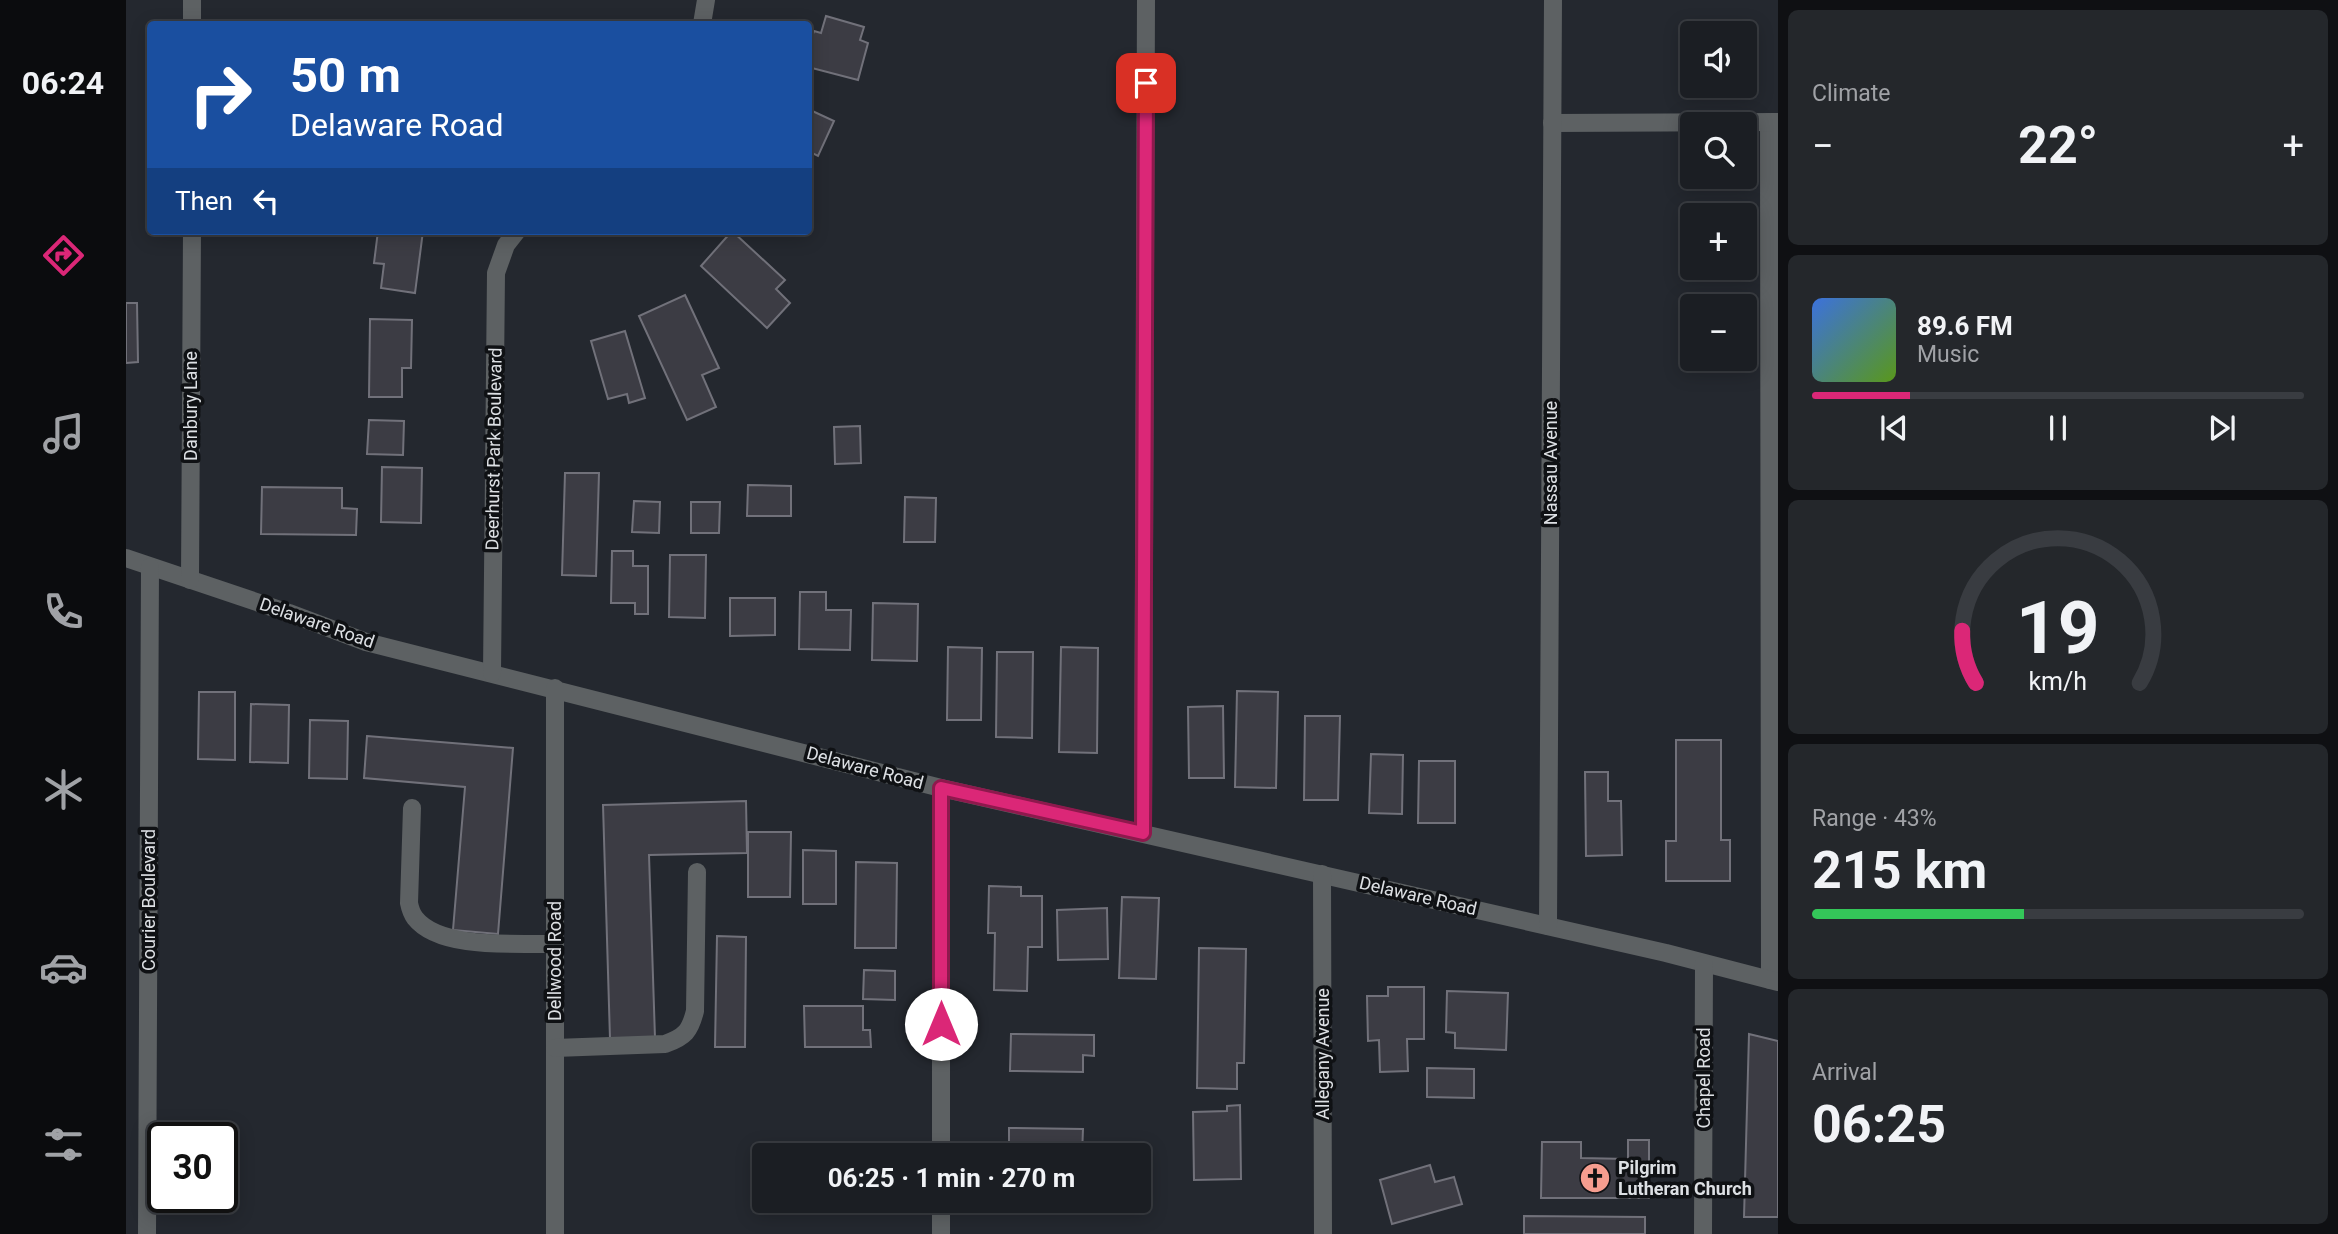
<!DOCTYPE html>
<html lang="en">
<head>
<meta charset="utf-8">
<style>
	body { margin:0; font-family:Roboto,sans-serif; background:#24272b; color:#f1f3f6; height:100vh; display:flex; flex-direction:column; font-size:26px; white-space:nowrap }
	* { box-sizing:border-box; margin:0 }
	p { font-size:23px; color:#a0a2a6 }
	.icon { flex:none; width:38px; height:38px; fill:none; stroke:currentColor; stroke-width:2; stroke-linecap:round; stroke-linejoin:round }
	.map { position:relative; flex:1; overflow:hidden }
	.sheet { display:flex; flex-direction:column; gap:10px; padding:10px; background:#0f1013; width:560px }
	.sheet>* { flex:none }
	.banner { position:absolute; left:21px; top:21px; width:665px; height:214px; border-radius:7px; box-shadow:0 4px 18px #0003,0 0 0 2px #393c41; background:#1a4fa0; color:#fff; overflow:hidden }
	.fabs { position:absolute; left:1554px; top:21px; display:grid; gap:14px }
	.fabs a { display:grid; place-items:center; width:77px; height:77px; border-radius:7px; background:#1b1e23; box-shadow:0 4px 18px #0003,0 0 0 2px #393c41; font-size:35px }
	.speed { position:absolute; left:21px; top:1122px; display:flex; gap:14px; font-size:35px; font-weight:700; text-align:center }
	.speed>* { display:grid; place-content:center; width:91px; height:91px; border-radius:50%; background:#1b1e23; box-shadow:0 4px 18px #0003,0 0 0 2px #393c41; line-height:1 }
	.speed .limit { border:4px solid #111; border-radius:10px; background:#fff; color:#111 }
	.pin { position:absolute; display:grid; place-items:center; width:60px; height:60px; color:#fff; margin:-30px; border-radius:14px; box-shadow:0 4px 10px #0006 }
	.me { position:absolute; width:77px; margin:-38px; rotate:0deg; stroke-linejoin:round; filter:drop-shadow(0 0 5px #0008) }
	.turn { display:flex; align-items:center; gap:24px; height:147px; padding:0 28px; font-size:32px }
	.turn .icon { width:91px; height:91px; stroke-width:2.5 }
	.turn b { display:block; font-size:49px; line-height:60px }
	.then { display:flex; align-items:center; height:66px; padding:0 28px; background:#0003; gap:14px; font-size:26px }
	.big { font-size:52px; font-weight:700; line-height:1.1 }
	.sheet .card { flex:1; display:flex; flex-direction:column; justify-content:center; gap:10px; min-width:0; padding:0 24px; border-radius:10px; background:#24272b }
	.sheet .dial { align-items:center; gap:0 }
	.dial svg { height:182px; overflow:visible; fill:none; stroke:#393c41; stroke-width:7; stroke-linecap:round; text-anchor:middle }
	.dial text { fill:#f1f3f6; stroke:none }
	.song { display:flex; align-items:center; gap:21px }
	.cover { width:84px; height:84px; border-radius:10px; background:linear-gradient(135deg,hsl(220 70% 55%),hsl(90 70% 35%)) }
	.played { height:7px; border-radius:4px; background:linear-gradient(90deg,#db2777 20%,#393c41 20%) }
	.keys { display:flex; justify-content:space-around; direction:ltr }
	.heat { display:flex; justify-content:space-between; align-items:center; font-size:38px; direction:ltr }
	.charge { height:10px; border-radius:5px; background:linear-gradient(90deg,#34c759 43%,#393c41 0) }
	.trip { position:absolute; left:626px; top:1143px; width:399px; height:70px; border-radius:7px; background:#1b1e23; box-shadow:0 4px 18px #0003,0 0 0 2px #393c41; font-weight:700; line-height:70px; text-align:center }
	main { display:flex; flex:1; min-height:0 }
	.menu { display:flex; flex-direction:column; width:126px; justify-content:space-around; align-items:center; background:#0b0c0e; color:#a0a2a6 }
	.menu .icon { width:49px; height:49px }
	.menu .selected { color:#db2777 }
	.menu b { font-size:32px; color:#f1f3f6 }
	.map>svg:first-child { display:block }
	.building { fill:#3c3c44; stroke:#71717a; stroke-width:2 }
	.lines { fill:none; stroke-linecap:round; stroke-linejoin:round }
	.minor { stroke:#5d6163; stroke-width:18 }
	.route-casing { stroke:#8e194d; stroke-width:18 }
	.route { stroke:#db2777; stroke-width:12 }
	.labels { text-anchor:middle; stroke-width:7; stroke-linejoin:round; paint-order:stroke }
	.street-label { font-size:18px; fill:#dde0e4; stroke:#0f1114 }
	.poi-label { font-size:18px; font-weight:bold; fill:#dde0e4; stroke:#0f1114; text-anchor:start }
</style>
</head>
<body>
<main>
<nav class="menu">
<b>06:24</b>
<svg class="icon selected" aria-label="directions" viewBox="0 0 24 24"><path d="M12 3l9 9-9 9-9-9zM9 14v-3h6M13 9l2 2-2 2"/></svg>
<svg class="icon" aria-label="music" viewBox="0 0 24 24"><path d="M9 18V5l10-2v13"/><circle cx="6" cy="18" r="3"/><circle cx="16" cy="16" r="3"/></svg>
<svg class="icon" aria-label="phone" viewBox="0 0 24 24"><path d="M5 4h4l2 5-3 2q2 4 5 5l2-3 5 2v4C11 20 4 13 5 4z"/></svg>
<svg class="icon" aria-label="climate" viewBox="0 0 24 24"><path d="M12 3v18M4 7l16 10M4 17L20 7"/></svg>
<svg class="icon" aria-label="car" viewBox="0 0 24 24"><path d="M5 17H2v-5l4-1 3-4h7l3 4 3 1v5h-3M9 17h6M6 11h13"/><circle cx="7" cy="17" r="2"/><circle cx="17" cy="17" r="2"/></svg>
<svg class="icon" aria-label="filters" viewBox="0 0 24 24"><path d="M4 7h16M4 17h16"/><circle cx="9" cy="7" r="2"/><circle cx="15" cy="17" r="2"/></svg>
</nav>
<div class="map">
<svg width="1652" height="1234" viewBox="0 0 1652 1234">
	<rect width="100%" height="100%" fill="#24282f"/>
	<!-- building -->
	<g class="building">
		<path d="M700 16 738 27 734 40 742 43 732 80 682 67V50L688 31 695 33Z"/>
		<path d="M682 109 708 121 692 156 682 151Z"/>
		<path d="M252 231H297L289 293 255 288 258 264 248 263Z"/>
		<path d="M606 231 659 280 650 289 664 303 641 328 575 266Z"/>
		<path d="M559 295 593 368 576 375 590 407 561 420 513 316Z"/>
		<path d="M0 303H11L12 362 0 363Z"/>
		<path d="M244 319 286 320 285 368H276V397H243Z"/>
		<path d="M499 331 519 398 503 403 501 394 482 399 465 341Z"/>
		<path d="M243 420 278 421 277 455 241 454Z"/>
		<path d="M734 426 735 463 709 464 708 427Z"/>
		<path d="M256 467 296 468 295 523 255 522Z"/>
		<path d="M439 473H473L470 576 436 575Z"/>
		<path d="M622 485 665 486V516H621Z"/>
		<path d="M136 487 216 488V508L231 509 230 535 135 534Z"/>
		<path d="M779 497 810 498 809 542H778Z"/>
		<path d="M508 501 534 502 533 533 506 532Z"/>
		<path d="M565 502H594L593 533H565Z"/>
		<path d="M486 551H507V566H522V614H509V603H485Z"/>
		<path d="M544 555H580L579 618 543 617Z"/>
		<path d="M674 592H700V610H725L724 650 673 649Z"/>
		<path d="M604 598H649V635L604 636Z"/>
		<path d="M747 603 792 604 791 661 746 660Z"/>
		<path d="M822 647 856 648 855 720H821Z"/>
		<path d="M935 647 972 648 971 753 933 752Z"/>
		<path d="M871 652H907L906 738 870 737Z"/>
		<path d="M1111 691 1152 692 1150 788 1109 787Z"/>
		<path d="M73 692H109V760L72 759Z"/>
		<path d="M125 704 163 705 162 763 124 762Z"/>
		<path d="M1097 706 1098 778H1063L1062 707Z"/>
		<path d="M1179 716H1214L1212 800H1178Z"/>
		<path d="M184 720 222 721 221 779 183 778Z"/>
		<path d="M241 736 387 748 372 934 327 930 339 787 238 778Z"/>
		<path d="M1550 740H1595V840H1604V881H1540V841H1550Z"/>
		<path d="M1245 754 1277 755 1276 814 1243 813Z"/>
		<path d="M1293 761H1329V823H1292Z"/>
		<path d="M1459 772H1482V801H1495L1496 855 1460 856Z"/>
		<path d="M620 801 621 853 523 855 529 1038 484 1039 477 805Z"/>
		<path d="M622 832H665L664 897H622Z"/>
		<path d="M677 850 710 851V904H677Z"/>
		<path d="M730 862 771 863 770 948H729Z"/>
		<path d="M863 886 895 887V896H916V947H902L901 991 868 990 869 933H862Z"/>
		<path d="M996 897 1033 898 1030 979 993 978Z"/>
		<path d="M981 908 982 959 932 960 931 910Z"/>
		<path d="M591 936 620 937 619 1047H589Z"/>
		<path d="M1073 948 1120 949 1118 1063H1111V1089L1071 1088Z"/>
		<path d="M738 970 769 971V1000L737 999Z"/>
		<path d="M1262 987H1298V1039H1281L1282 1071 1254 1072 1253 1040 1242 1041 1241 996H1262Z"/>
		<path d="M1321 991 1382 993 1380 1050 1329 1048V1033L1320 1032Z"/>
		<path d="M678 1006H737V1030H744L745 1047H679Z"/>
		<path d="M885 1034 968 1035V1056L957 1055V1072L884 1071Z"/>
		<path d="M1623 1034 1652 1041V1217H1618Z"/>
		<path d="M1301 1068 1348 1069V1098L1301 1097Z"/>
		<path d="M1114 1105 1115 1179 1068 1180 1067 1112 1101 1111V1106Z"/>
		<path d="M883 1128 957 1129 956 1155H883Z"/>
		<path d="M1502 1140H1523V1198H1415L1416 1142H1455V1158L1502 1159Z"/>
		<path d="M1304 1165 1309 1182 1328 1177 1336 1204 1266 1224 1254 1180Z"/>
		<path d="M1398 1216 1519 1217V1234H1398Z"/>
	</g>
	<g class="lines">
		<!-- minor -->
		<g class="minor">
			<path d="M66 24V0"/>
			<path d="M576 24 580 0"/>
			<path d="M1643 122 1644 980"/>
			<path d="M1426 123 1652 122"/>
			<path d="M0 558 163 613 240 642 815 788 1540 953 1652 982"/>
			<path d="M64 580 66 231"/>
			<path d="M366 673 370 273 380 245 391 231"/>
			<path d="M429 688V1234"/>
			<path d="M286 808 283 903C284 908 286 914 289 918 314 950 391 943 429 944"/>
			<path d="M1017 833 1020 0"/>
			<path d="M1196 874 1197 1234"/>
			<path d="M1422 926 1427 0"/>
			<path d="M429 1048 539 1044C559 1037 564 1031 569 1011L571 872"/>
			<path d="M815 1155V788"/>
			<path d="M21 1234 24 567"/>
			<path d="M815 1234V1200"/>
			<path d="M1577 1234 1578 964"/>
		</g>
	</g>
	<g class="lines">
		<!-- route casing -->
		<g class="route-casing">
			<path id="route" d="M815 1024V788L1017 833 1020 83"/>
		</g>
		<!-- route -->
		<use href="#route" class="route"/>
	</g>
	<!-- icons -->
	<defs>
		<g id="church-disc" transform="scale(1.575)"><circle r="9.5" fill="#f59d8f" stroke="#0f1114"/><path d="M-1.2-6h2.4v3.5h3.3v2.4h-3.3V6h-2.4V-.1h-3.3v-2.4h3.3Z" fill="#111"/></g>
	</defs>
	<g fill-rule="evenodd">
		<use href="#church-disc" x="1469" y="1178"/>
	</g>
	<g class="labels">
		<!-- street labels -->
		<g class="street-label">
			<text transform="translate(65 406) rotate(-90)" y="6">Danbury Lane</text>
			<text transform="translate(368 449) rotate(-89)" y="6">Deerhurst Park Boulevard</text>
			<text transform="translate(1425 463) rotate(-90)" y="6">Nassau Avenue</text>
			<text transform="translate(191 623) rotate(19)" y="6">Delaware Road</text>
			<text transform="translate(739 768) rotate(15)" y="6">Delaware Road</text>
			<text transform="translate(1292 896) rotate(13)" y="6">Delaware Road</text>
			<text transform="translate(23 900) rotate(-90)" y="6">Courier Boulevard</text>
			<text transform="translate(429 961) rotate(-90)" y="6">Dellwood Road</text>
			<text transform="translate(1197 1054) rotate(-90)" y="6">Allegany Avenue</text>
			<text transform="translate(1578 1078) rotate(-90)" y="6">Chapel Road</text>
		</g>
		<!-- poi labels -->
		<g class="poi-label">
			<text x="1492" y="1174">Pilgrim<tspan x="1492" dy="21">Lutheran Church</tspan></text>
		</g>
	</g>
</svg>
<div class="fabs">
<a><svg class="icon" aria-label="sound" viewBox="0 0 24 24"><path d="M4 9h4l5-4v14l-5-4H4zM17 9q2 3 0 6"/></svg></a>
<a><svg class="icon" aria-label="search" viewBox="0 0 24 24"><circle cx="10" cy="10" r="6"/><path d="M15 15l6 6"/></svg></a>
<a>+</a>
<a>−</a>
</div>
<div class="speed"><div class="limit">30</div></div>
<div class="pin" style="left:1020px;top:83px;background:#d93025"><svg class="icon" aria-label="arrive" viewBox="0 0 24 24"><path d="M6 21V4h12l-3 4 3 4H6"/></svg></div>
<svg class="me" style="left:815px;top:1024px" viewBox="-20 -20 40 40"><circle r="19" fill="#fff"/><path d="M0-13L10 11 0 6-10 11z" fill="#db2777"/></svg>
<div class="trip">06:25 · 1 min · 270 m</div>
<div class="banner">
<div class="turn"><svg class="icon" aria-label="right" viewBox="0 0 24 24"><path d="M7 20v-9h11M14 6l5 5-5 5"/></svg><div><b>50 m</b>Delaware Road</div></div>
<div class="then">Then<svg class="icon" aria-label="left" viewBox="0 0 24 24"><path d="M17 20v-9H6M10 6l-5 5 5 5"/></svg></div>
</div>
</div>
<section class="sheet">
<div class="card"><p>Climate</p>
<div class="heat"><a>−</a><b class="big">22°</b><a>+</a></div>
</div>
<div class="card">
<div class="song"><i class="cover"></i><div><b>89.6 FM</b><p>Music</p></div></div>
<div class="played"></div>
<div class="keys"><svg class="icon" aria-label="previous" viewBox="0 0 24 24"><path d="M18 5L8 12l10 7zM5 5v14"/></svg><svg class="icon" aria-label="pause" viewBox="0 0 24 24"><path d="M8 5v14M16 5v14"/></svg><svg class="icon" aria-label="next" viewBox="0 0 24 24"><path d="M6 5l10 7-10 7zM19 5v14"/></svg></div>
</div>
<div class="card dial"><svg viewBox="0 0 100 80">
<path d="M14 69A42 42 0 1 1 86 69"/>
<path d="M14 69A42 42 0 0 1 8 46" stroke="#db2777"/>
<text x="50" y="56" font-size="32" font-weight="700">19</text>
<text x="50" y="72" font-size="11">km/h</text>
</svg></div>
<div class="card"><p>Range · 43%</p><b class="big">215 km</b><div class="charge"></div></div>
<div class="card"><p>Arrival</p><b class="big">06:25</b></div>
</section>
</main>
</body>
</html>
